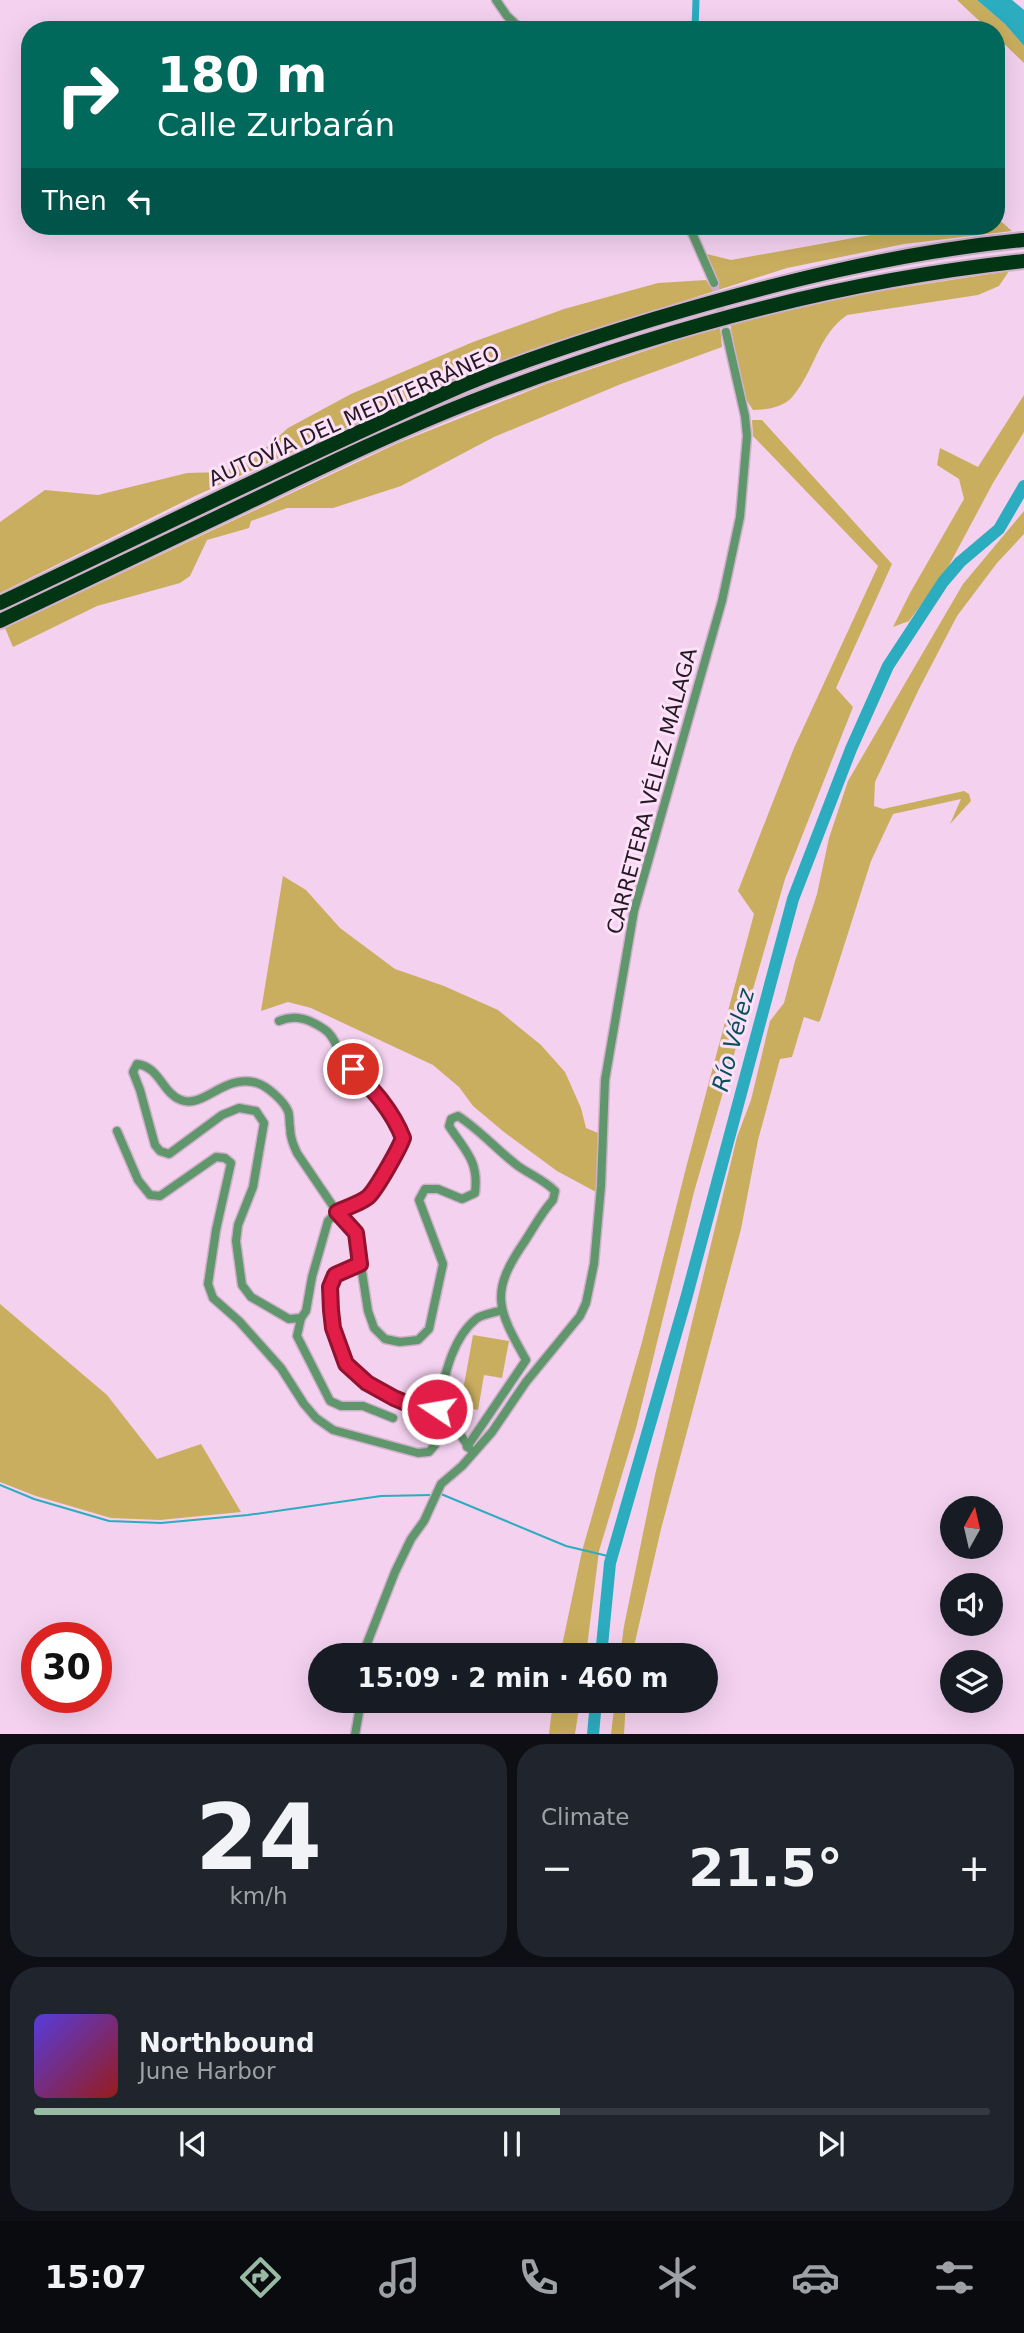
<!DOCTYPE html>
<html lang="en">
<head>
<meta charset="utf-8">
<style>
	body { margin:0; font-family:"DejaVu Sans",sans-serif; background:#20242c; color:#f1f3f6; height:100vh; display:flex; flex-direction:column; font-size:26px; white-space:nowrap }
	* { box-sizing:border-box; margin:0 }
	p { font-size:23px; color:#9ea1a6 }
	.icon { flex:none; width:38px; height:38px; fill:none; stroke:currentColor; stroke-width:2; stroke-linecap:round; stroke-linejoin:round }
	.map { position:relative; height:1734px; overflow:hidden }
	.drawer { display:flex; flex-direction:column; gap:10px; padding:10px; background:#0d0f14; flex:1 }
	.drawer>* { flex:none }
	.banner { position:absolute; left:21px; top:21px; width:984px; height:214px; border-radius:28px; box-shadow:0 7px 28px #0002; background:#00695c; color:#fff; overflow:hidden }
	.needle { width:46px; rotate:8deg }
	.controls { position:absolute; left:940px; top:1496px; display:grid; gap:14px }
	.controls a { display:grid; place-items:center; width:63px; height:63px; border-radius:50%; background:#171b24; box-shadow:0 7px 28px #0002; font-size:35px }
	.speed { position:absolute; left:21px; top:1622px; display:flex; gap:14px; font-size:35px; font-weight:700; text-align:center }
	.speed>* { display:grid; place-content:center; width:91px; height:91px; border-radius:50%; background:#171b24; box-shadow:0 7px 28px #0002; line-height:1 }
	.speed .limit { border:10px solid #d22; background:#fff; color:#111 }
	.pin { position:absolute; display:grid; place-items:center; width:60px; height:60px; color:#fff; margin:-30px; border:4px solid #fff; border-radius:50%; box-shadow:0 2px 7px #0007 }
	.me { position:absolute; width:77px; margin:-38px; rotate:282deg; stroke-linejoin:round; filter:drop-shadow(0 0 5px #0008) }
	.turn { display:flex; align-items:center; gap:24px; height:147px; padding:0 21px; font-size:32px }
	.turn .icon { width:91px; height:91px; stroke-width:2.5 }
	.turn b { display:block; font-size:49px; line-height:60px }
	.then { display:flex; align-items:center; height:66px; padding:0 21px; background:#0003; gap:14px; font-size:26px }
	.big { font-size:52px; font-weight:700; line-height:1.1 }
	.drawer .tile { flex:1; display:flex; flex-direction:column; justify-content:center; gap:10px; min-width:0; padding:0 24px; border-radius:28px; background:#20242c }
	.drawer .dial { align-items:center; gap:0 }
	.dial b { font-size:91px; line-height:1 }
	.song { display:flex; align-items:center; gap:21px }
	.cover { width:84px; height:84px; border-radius:10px; background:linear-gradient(135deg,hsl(250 70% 55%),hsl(0 70% 35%)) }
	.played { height:7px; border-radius:4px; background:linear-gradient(90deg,#98b9a4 55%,#363941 55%) }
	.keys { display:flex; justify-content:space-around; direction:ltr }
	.heat { display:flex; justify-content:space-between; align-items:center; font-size:38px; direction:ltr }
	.drawer .tiles { flex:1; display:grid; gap:10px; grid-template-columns:1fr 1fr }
	.tile:last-child { grid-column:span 2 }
	.trip { position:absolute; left:308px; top:1643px; width:410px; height:70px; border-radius:35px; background:#171b24; box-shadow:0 7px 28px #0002; font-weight:700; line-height:70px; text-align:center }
	.dock { display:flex; height:112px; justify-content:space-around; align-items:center; background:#090b0e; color:#9ea1a6 }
	.dock .icon { width:49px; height:49px }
	.dock .on { color:#98b9a4 }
	.dock b { font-size:32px; color:#f1f3f6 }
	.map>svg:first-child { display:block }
	.green { fill:#caae5f }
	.water { fill:#2cacbf }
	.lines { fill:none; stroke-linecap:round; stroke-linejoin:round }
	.stream { stroke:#2cacbf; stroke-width:2 }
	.canal { stroke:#2cacbf; stroke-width:7 }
	.river { stroke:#2cacbf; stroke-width:12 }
	.street-tunnel { stroke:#caacc6; stroke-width:8; stroke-dasharray:8 4; stroke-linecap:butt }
	.street-casing { stroke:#ceb0ca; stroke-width:11 }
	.highway-casing { stroke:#ceb0ca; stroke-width:18 }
	.street { stroke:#5f966b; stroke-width:8 }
	.highway { stroke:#013514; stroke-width:14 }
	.route-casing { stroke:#92132f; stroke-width:18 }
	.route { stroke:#e11d48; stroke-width:12 }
	.labels { text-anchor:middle; stroke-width:6; stroke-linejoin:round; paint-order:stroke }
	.street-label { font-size:21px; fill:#251924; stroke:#fce1f9 }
	.water-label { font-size:23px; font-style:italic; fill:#08515b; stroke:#fce1f9 }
</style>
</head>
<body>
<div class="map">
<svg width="1024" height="1735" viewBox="0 0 1024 1735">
	<rect width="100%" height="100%" fill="#f3d1ef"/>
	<!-- green -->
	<g class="green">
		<path d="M957 0H977L1005 24 1024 46V63L996 36V30H989Z"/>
		<path d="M996 217 1012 231 904 244 787 268 584 333 467 376 370 417 195 496 0 593V522L45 490 98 495 187 473 222 472 252 460 288 428 351 394 473 342 564 309 658 283 706 280 709 284 718 282 707 254 731 260 920 226H996Z"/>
		<path d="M1009 271 999 286 978 295 847 315C818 335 815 370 793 396 785 407 766 410 753 410L743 395 730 323 860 294Z"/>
		<path d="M720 326 722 347 621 384 494 437 401 486 333 508H287L251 521 249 528 207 540 190 576 180 583 97 606 13 647 5 628 398 443 546 384Z"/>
		<path d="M1024 395V432L993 483 946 571 909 621 893 627 910 593 964 499 959 479 937 465 940 448 978 467Z"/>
		<path d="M752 420H762L892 564 836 688 853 707 785 879 694 1192 636 1428 599 1551 586 1655H560L582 1551 642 1342 687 1164 754 914 738 891 794 748 878 566 753 436Z"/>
		<path d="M1024 511V534L997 563 957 616 919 689 875 782 874 806 883 809 964 791 969 794 971 801 950 824 961 799 893 814 871 861 821 1018 819 1022 804 1017 792 1057 780 1059 758 1140 741 1229 661 1529 632 1655H620L624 1626 655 1475 737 1137 751 1100 770 1021 784 1003 795 961 817 894 829 838 848 781 963 584Z"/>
		<path d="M283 876 306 890 340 928 395 969 444 986 498 1010 541 1045 565 1072 581 1108 586 1128 598 1133 596 1192 557 1171 504 1132 473 1106 459 1087 433 1065 311 1008 288 1002 261 1011Z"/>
		<path d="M0 1304 107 1395 157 1459 201 1444 241 1512 160 1520 111 1518 36 1496 0 1482Z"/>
		<path d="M473 1335 509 1341 502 1378 484 1375 478 1410 460 1407Z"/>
		<path d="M553 1701H580L575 1734H549Z"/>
		<path d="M615 1701H626L624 1734H611Z"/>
	</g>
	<!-- water -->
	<path class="water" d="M977 0H1012L1024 10V46L1005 24Z"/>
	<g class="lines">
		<!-- stream -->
		<g class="stream">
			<path d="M0 1485 34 1499 109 1521 161 1523 248 1515 381 1496 432 1495"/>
			<path d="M441 1494 566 1546 612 1557"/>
		</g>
		<!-- canal -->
		<path class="canal" d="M695 30 696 0"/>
		<!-- river -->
		<g class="river">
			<path d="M601 1656 610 1563 687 1295 793 899 851 749 888 666 943 582 960 562 999 529 1024 486"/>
			<path d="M593 1735 596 1701"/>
		</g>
		<!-- street-tunnel -->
		<path class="street-tunnel" d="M714 283 726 332"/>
		<!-- street casing -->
		<g class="street-casing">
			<g id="street">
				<path d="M496 0 507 16 522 30"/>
				<path d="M689 226 714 283"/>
				<path d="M279 1021C295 1014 309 1019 324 1029 334 1035 336 1047 342 1056 354 1072 370 1084 383 1100 392 1111 398 1125 403 1138L398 1152 390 1161 371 1195 337 1212 328 1221 312 1277 306 1311 301 1318 289 1319 251 1297 242 1285 236 1241 238 1225 253 1187 264 1123 256 1111 239 1108 222 1115 169 1154 160 1151 155 1145 140 1090 133 1072 137 1064C160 1067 162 1093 181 1100 204 1109 224 1073 257 1083 267 1086 284 1101 288 1111 290 1116 289 1122 290 1127 290 1137 293 1144 297 1153L337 1212 356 1233 368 1311 374 1328 385 1339 400 1342 418 1340 429 1329 443 1264 419 1200 425 1189H438L462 1199 475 1193C479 1161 466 1152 449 1126L451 1119 458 1116C480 1130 497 1150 518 1166 531 1175 544 1180 555 1191L553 1200C542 1212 534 1227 525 1241 489 1293 497 1308 526 1360L467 1447"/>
				<path d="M117 1131 138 1180 150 1195 160 1196 216 1157 225 1158 231 1163 216 1230 208 1284 213 1298 239 1321 281 1368 304 1404 316 1418 333 1430 418 1453 429 1452 435 1445 436 1431 406 1403"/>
				<path d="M360 1263 335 1275C325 1298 332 1342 346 1364 356 1379 378 1391 394 1398 408 1405 421 1401 435 1409 451 1417 460 1435 470 1449"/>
				<path d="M301 1318 297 1336 330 1401 341 1406H363L393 1418"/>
				<path d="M437 1409C444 1380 451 1339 476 1319 483 1314 494 1313 502 1310"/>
				<path d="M365 1656 366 1646 395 1572 411 1539 424 1521 441 1484 462 1466 492 1432 526 1382 580 1316 586 1303 594 1264 601 1186 605 1080 634 911 722 601 740 517 747 436 745 416 726 332"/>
				<path d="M355 1735 361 1701"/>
			</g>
		</g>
		<!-- highway casing -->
		<g class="highway-casing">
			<g id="highway">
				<path d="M0 603C150 532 300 457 452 390 517 362 586 340 654 319 775 283 898 252 1024 240"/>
				<path d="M0 621C73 586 146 552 218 517 302 477 386 435 473 401 651 332 834 281 1024 261"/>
			</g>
		</g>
		<!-- street -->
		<use href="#street" class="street"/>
		<!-- highway -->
		<use href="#highway" class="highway"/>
	</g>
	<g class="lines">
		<!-- route casing -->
		<g class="route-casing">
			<path id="route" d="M353 1069C374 1091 392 1110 403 1138 399 1149 376 1190 368 1197 359 1204 347 1207 337 1212L356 1233 360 1264 335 1275 330 1287 331 1310 333 1328 346 1364 367 1383 394 1398 406 1403 418 1402 437 1409"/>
		</g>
		<!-- route -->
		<use href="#route" class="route"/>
	</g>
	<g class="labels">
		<!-- street labels -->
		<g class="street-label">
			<text transform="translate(354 416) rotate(-24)" y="7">AUTOVÍA DEL MEDITERRÁNEO</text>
			<text transform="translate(652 791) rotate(-75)" y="7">CARRETERA VÉLEZ MÁLAGA</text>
		</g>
		<!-- water labels -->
		<g class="water-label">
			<text transform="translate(733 1040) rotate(-75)" y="8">Río Vélez</text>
		</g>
	</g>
</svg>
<div class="controls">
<a><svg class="needle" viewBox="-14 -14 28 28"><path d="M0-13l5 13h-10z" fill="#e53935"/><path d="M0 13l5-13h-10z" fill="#9ea1a6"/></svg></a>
<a><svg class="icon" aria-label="sound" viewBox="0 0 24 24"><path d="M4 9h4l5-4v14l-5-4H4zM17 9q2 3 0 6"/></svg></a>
<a><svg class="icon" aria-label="layers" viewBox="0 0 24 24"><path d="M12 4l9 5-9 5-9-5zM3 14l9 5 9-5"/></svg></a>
</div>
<div class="speed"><div class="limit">30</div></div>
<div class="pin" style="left:353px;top:1069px;background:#d93025"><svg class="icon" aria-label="arrive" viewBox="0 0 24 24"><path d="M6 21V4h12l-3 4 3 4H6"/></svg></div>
<svg class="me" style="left:437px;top:1409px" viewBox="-20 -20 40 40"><circle r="17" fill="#e11d48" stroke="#fff" stroke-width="3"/><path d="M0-11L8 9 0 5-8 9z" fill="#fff"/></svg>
<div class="trip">15:09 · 2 min · 460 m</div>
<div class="banner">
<div class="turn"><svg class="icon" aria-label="right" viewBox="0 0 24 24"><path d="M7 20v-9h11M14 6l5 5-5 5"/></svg><div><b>180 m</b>Calle Zurbarán</div></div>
<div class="then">Then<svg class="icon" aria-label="left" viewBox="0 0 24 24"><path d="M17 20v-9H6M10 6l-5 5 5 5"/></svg></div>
</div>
</div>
<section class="drawer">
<div class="tiles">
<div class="tile dial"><b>24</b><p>km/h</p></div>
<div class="tile"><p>Climate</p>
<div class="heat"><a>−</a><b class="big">21.5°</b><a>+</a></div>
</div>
<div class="tile">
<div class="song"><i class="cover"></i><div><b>Northbound</b><p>June Harbor</p></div></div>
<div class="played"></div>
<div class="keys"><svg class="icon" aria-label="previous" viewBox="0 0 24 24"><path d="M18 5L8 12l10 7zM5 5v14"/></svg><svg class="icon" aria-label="pause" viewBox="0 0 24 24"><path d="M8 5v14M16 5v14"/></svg><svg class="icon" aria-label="next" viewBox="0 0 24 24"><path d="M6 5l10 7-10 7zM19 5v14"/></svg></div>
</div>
</div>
</section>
<nav class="dock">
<b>15:07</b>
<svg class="icon on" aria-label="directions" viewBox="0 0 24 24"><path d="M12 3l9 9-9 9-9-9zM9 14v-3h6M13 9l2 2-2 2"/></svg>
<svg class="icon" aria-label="music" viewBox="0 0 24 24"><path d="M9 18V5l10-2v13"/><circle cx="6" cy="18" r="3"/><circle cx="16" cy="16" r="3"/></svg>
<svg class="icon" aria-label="phone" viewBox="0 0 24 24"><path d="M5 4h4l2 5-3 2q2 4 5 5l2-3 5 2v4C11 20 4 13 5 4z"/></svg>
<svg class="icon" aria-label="climate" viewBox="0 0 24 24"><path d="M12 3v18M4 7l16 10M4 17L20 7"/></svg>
<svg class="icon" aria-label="car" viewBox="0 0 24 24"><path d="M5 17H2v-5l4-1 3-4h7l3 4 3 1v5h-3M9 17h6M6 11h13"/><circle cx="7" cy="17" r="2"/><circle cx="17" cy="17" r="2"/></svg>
<svg class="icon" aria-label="filters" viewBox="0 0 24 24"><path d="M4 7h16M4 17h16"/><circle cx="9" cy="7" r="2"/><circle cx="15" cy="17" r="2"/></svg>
</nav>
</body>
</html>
